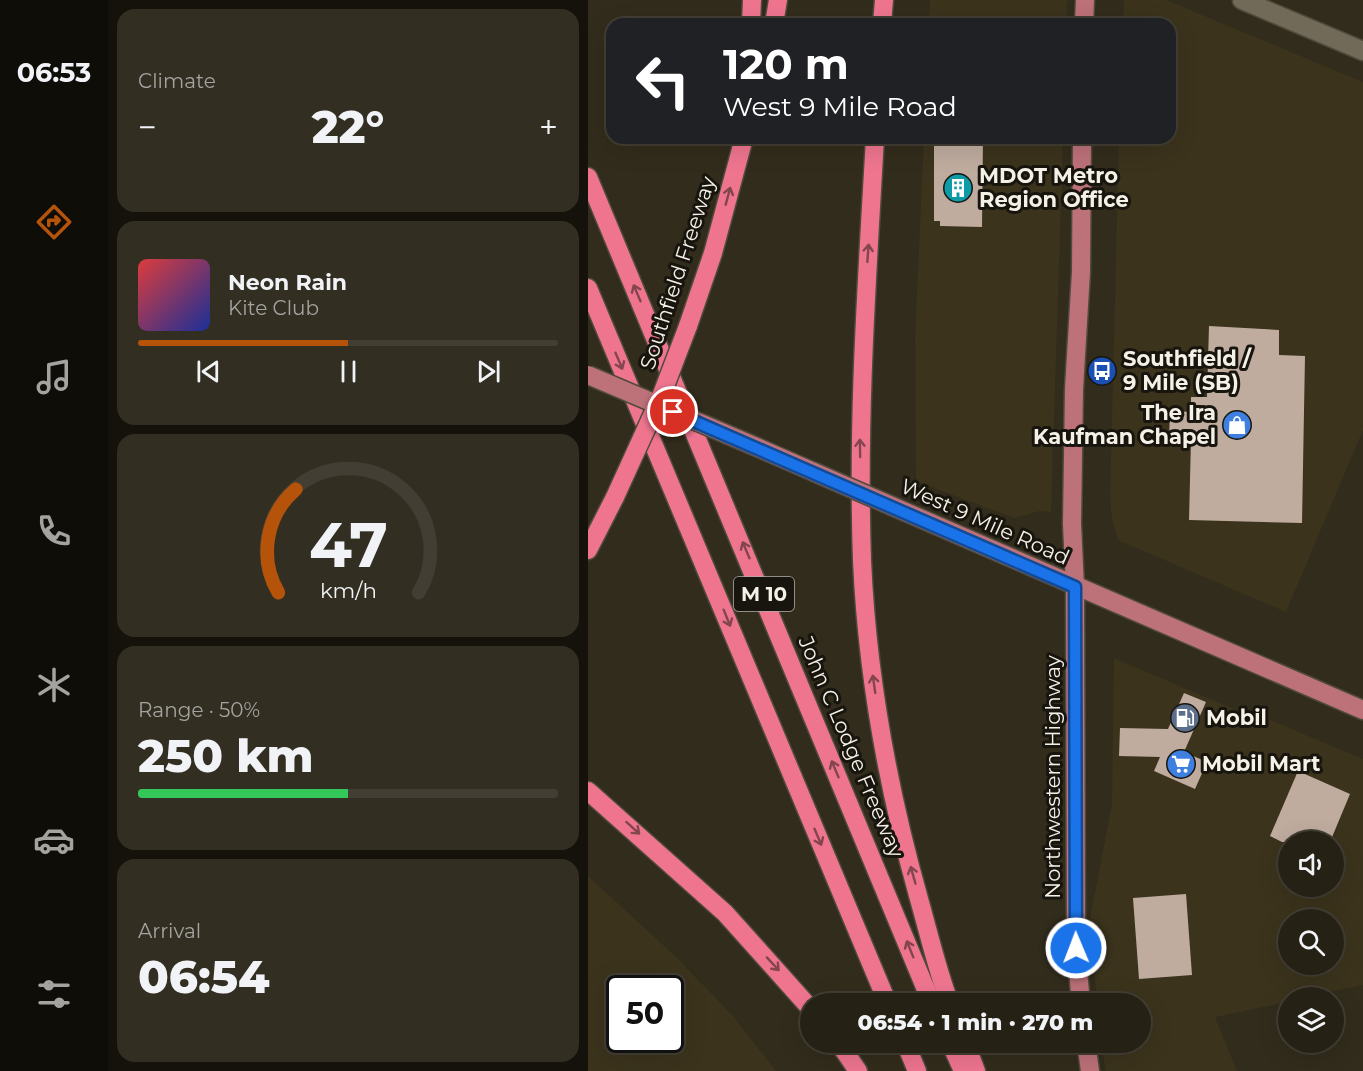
<!DOCTYPE html>
<html lang="en">
<head>
<meta charset="utf-8">
<style>
	body { margin:0; font-family:Montserrat,sans-serif; background:#322e22; color:#f1f3f6; height:100vh; display:flex; flex-direction:column; font-size:22px; white-space:nowrap }
	* { box-sizing:border-box; margin:0 }
	p { font-size:20px; color:#a4a3a0 }
	.icon { flex:none; width:33px; height:33px; fill:none; stroke:currentColor; stroke-width:2; stroke-linecap:round; stroke-linejoin:round }
	.map { position:relative; flex:1; overflow:hidden }
	.drawer { display:flex; flex-direction:column; gap:9px; padding:9px; background:#15120c; width:480px }
	.drawer>* { flex:none }
	.guide { position:absolute; left:18px; top:18px; width:570px; height:126px; border-radius:18px; box-shadow:0 6px 24px #0002,0 0 0 2px #423e34; background:#202124; color:#fff; overflow:hidden }
	.tools { position:absolute; left:690px; top:831px; display:grid; gap:12px }
	.tools a { display:grid; place-items:center; width:66px; height:66px; border-radius:50%; background:#262115; box-shadow:0 6px 24px #0002,0 0 0 2px #423e34; font-size:30px }
	.speed { position:absolute; left:18px; top:975px; display:flex; gap:12px; font-size:30px; font-weight:700; text-align:center }
	.speed>* { display:grid; place-content:center; width:78px; height:78px; border-radius:50%; background:#262115; box-shadow:0 6px 24px #0002,0 0 0 2px #423e34; line-height:1 }
	.speed .limit { border:3px solid #111; border-radius:9px; background:#fff; color:#111 }
	.pin { position:absolute; display:grid; place-items:center; width:51px; height:51px; color:#fff; margin:-26px; border:3px solid #fff; border-radius:50%; box-shadow:0 2px 6px #0007 }
	.me { position:absolute; width:66px; margin:-33px; rotate:359deg; stroke-linejoin:round; filter:drop-shadow(0 0 4px #0008) }
	.turn { display:flex; align-items:center; gap:21px; height:126px; padding:0 18px; font-size:27px }
	.turn .icon { width:78px; height:78px; stroke-width:2.5 }
	.turn b { display:block; font-size:42px; line-height:51px }
	.big { font-size:45px; font-weight:800; line-height:1.1 }
	.drawer .card { flex:1; display:flex; flex-direction:column; justify-content:center; gap:9px; min-width:0; padding:0 21px; border-radius:18px; background:#322e22 }
	.drawer .dial { align-items:center; gap:0 }
	.dial svg { height:156px; overflow:visible; fill:none; stroke:#423e34; stroke-width:7; stroke-linecap:round; text-anchor:middle }
	.dial text { fill:#f1f3f6; stroke:none }
	.song { display:flex; align-items:center; gap:18px }
	.cover { width:72px; height:72px; border-radius:9px; background:linear-gradient(135deg,hsl(0 70% 55%),hsl(230 70% 35%)) }
	.played { height:6px; border-radius:3px; background:linear-gradient(90deg,#b45309 50%,#423e34 50%) }
	.keys { display:flex; justify-content:space-around; direction:ltr }
	.heat { display:flex; justify-content:space-between; align-items:center; font-size:33px; direction:ltr }
	.charge { height:9px; border-radius:4px; background:linear-gradient(90deg,#34c759 50%,#423e34 0) }
	.trip { position:absolute; left:212px; top:993px; width:351px; height:60px; border-radius:30px; background:#262115; box-shadow:0 6px 24px #0002,0 0 0 2px #423e34; font-weight:800; line-height:60px; text-align:center }
	main { display:flex; flex:1; min-height:0 }
	.tabs { display:flex; flex-direction:column; width:108px; justify-content:space-around; align-items:center; background:#0f0d08; color:#a4a3a0 }
	.tabs .icon { width:42px; height:42px }
	.tabs .current { color:#b45309 }
	.tabs b { font-size:27px; color:#f1f3f6 }
	.map>svg:first-child { display:block }
	.built { fill:#3b331c; fill-rule:evenodd }
	.building { fill:#bfac9f }
	.lines { fill:none; stroke-linecap:round; stroke-linejoin:round }
	.minor-casing { stroke:#4f4a3c; stroke-width:21 }
	.major-casing { stroke:#4f4a3c; stroke-width:21 }
	.highway-casing { stroke:#4f4a3c; stroke-width:21 }
	.minor { stroke:#716a58; stroke-width:18 }
	.major { stroke:#bd7179; stroke-width:18 }
	.highway { stroke:#ef758f; stroke-width:18 }
	.major-bridge-casing { stroke:#4f4a3c; stroke-width:21; stroke-linecap:butt }
	.highway-bridge-casing { stroke:#4f4a3c; stroke-width:21; stroke-linecap:butt }
	.major-bridge { stroke:#bd7179; stroke-width:18 }
	.highway-bridge { stroke:#ef758f; stroke-width:18 }
	.oneway { stroke:#83454e }
	.route-casing { stroke:#114b97; stroke-width:15 }
	.route { stroke:#1a73e8; stroke-width:10 }
	.labels { text-anchor:middle; stroke-width:6; stroke-linejoin:round; paint-order:stroke }
	.shield { fill:#17150e; stroke:#b2afa6; stroke-width:1.5 }
	.shield-label { font-size:20px; font-weight:bold; fill:#f5f1e7 }
	.poi-label { font-size:21px; font-weight:bold; fill:#f5f1e7; stroke:#17150e; text-anchor:start }
	.street-label { font-size:21px; fill:#f5f1e7; stroke:#17150e }
</style>
</head>
<body>
<main>
<nav class="tabs">
<b>06:53</b>
<svg class="icon current" aria-label="directions" viewBox="0 0 24 24"><path d="M12 3l9 9-9 9-9-9zM9 14v-3h6M13 9l2 2-2 2"/></svg>
<svg class="icon" aria-label="music" viewBox="0 0 24 24"><path d="M9 18V5l10-2v13"/><circle cx="6" cy="18" r="3"/><circle cx="16" cy="16" r="3"/></svg>
<svg class="icon" aria-label="phone" viewBox="0 0 24 24"><path d="M5 4h4l2 5-3 2q2 4 5 5l2-3 5 2v4C11 20 4 13 5 4z"/></svg>
<svg class="icon" aria-label="climate" viewBox="0 0 24 24"><path d="M12 3v18M4 7l16 10M4 17L20 7"/></svg>
<svg class="icon" aria-label="car" viewBox="0 0 24 24"><path d="M5 17H2v-5l4-1 3-4h7l3 4 3 1v5h-3M9 17h6M6 11h13"/><circle cx="7" cy="17" r="2"/><circle cx="17" cy="17" r="2"/></svg>
<svg class="icon" aria-label="filters" viewBox="0 0 24 24"><path d="M4 7h16M4 17h16"/><circle cx="9" cy="7" r="2"/><circle cx="15" cy="17" r="2"/></svg>
</nav>
<section class="drawer">
<div class="card"><p>Climate</p>
<div class="heat"><a>−</a><b class="big">22°</b><a>+</a></div>
</div>
<div class="card">
<div class="song"><i class="cover"></i><div><b>Neon Rain</b><p>Kite Club</p></div></div>
<div class="played"></div>
<div class="keys"><svg class="icon" aria-label="previous" viewBox="0 0 24 24"><path d="M18 5L8 12l10 7zM5 5v14"/></svg><svg class="icon" aria-label="pause" viewBox="0 0 24 24"><path d="M8 5v14M16 5v14"/></svg><svg class="icon" aria-label="next" viewBox="0 0 24 24"><path d="M6 5l10 7-10 7zM19 5v14"/></svg></div>
</div>
<div class="card dial"><svg viewBox="0 0 100 80">
<path d="M14 69A42 42 0 1 1 86 69"/>
<path d="M14 69A42 42 0 0 1 23 16" stroke="#b45309"/>
<text x="50" y="56" font-size="32" font-weight="700">47</text>
<text x="50" y="72" font-size="11">km/h</text>
</svg></div>
<div class="card"><p>Range · 50%</p><b class="big">250 km</b><div class="charge"></div></div>
<div class="card"><p>Arrival</p><b class="big">06:54</b></div>
</section>
<div class="map">
<svg width="775" height="1071" viewBox="0 0 775 1071">
	<rect width="100%" height="100%" fill="#322c1c"/>
	<!-- built -->
	<g class="built">
		<path d="M342 0H479L478 24H341Z"/>
		<path d="M536 0H578L775 82V430L698 612 530 540 524 519 522 497 531 138H582V24H535Z"/>
		<path d="M336 138H475L463 512 452 511 426 518 328 481 327 337Z"/>
		<path d="M526 658 662 716 670 715 775 759V985L718 997 700 998V1002L627 1017 649 1071H518L513 1043 552 1042V1004H509L502 919 524 804ZM700 842H746V886H700ZM700 920H746V964H700Z"/>
		<path d="M0 876 87 956 145 1016 188 1071H0ZM82 988V1040H32V988Z"/>
	</g>
	<!-- building -->
	<g class="building">
		<path d="M346 138H395L394 227 352 226V221H346Z"/>
		<path d="M621 326 691 330V355L717 356 714 523 601 520 603 439H581L582 411 603 412V397H619Z"/>
		<path d="M596 693 618 702 596 752 619 762 607 789 566 771 572 757 531 756 532 728 580 729Z"/>
		<path d="M710 771 762 794 742 842H694L682 836Z"/>
		<path d="M598 894 604 975 551 979 545 898Z"/>
	</g>
	<g class="lines">
		<!-- minor casing -->
		<g class="minor-casing">
			<path id="minor" d="M654 0 775 51"/>
		</g>
		<!-- major casing -->
		<g class="major-casing">
			<g id="major">
				<path d="M496 24 497 0"/>
				<path d="M171 448 226 472"/>
				<path d="M304 506 775 710"/>
				<path d="M493 1004 488 948 487 587 484 524 486 389 493 272 494 138"/>
				<path d="M498 1042 502 1071"/>
			</g>
		</g>
		<!-- highway casing -->
		<g class="highway-casing">
			<g id="highway">
				<path d="M163 24 164 0"/>
				<path d="M186 24 190 0"/>
				<path d="M294 24 296 0"/>
				<path d="M287 138C279 279 269 419 274 560 279 674 300 789 331 899 341 934 349 970 362 1004"/>
				<path d="M0 177 344 1004"/>
				<path d="M0 288 300 1004"/>
				<path d="M100 326 125 253 156 138"/>
				<path d="M0 550 27 497"/>
				<path d="M0 791 137 913 222 1008"/>
				<path d="M250 1042 270 1071"/>
				<path d="M317 1042 329 1071"/>
				<path d="M362 1042 375 1071"/>
				<path d="M377 1042 388 1071"/>
			</g>
		</g>
		<!-- minor -->
		<use href="#minor" class="minor"/>
		<!-- major -->
		<use href="#major" class="major"/>
		<!-- highway -->
		<use href="#highway" class="highway"/>
		<!-- major-bridge casing -->
		<g class="major-bridge-casing">
			<g id="major-bridge">
				<path d="M0 375 171 448"/>
				<path d="M226 472 304 506"/>
			</g>
		</g>
		<!-- highway-bridge casing -->
		<g class="highway-bridge-casing">
			<path id="highway-bridge" d="M27 497 74 394 100 326"/>
		</g>
		<!-- major-bridge -->
		<use href="#major-bridge" class="major-bridge"/>
		<!-- highway-bridge -->
		<use href="#highway-bridge" class="highway-bridge"/>
	</g>
	<!-- one-way arrows -->
	<defs><path id="oneway-shaft" d="M-6 0H5M1.5-3L5.5 0L1.5 3" fill="none" stroke-width="1.6" stroke-linecap="round" stroke-linejoin="round" transform="scale(1.5)"/></defs>
	<g class="oneway">
		<use href="#oneway-shaft" transform="translate(140 196) rotate(-75)"/>
		<use href="#oneway-shaft" transform="translate(280 253) rotate(-86)"/>
		<use href="#oneway-shaft" transform="translate(49 293) rotate(-113)"/>
		<use href="#oneway-shaft" transform="translate(31 361) rotate(67)"/>
		<use href="#oneway-shaft" transform="translate(272 448) rotate(-91)"/>
		<use href="#oneway-shaft" transform="translate(158 550) rotate(-113)"/>
		<use href="#oneway-shaft" transform="translate(139 618) rotate(68)"/>
		<use href="#oneway-shaft" transform="translate(286 684) rotate(-98)"/>
		<use href="#oneway-shaft" transform="translate(247 769) rotate(-113)"/>
		<use href="#oneway-shaft" transform="translate(45 828) rotate(42)"/>
		<use href="#oneway-shaft" transform="translate(230 837) rotate(67)"/>
		<use href="#oneway-shaft" transform="translate(325 875) rotate(-106)"/>
		<use href="#oneway-shaft" transform="translate(322 949) rotate(-112)"/>
		<use href="#oneway-shaft" transform="translate(185 964) rotate(47)"/>
	</g>
	<g class="lines">
		<!-- route casing -->
		<g class="route-casing">
			<path id="route" d="M85 412 487 587 488 948"/>
		</g>
		<!-- route -->
		<use href="#route" class="route"/>
	</g>
	<!-- icons -->
	<defs>
		<g id="building-disc" transform="scale(1.5)"><circle r="9.5" fill="#0f9aa8" stroke="#17150e"/><path d="M-4-6H4V6H1V3H-1V6H-4ZM-2.5-4.3h1.7v1.8h-1.7ZM.8-4.3h1.7v1.8H.8ZM-2.5-1h1.7V.8h-1.7ZM.8-1h1.7V.8H.8Z" fill="#fff"/></g>
		<g id="bus-disc" transform="scale(1.5)"><circle r="9.5" fill="#1a4fb4" stroke="#17150e"/><path d="M-5-6H5V4H4V6H2V4H-2V6H-4V4H-5ZM-3.5-4V0h7V-4ZM-3.5 1.2v1.5H-2V1.2ZM2 1.2v1.5H3.5V1.2Z" fill="#fff"/></g>
		<g id="shop-disc" transform="scale(1.5)"><circle r="9.5" fill="#3f7fe0" stroke="#17150e"/><path d="M-5-2.5h2.3a2.7 3.5 0 0 1 5.4 0H5L5.5 6h-11ZM-1.5-2.5h3a1.5 2.3 0 0 0-3 0Z" fill="#fff"/></g>
		<g id="fuel-disc" transform="scale(1.5)"><circle r="9.5" fill="#5c6f8a" stroke="#17150e"/><path d="M-5.5-6h7V0h2V4h1.3V-2.5L3-4.5l.8-.8L6-3V5H2.5V1h-1V6h-7ZM-4.2-4.7v3.2H.2V-4.7Z" fill="#fff"/></g>
		<g id="supermarket-disc" transform="scale(1.5)"><circle r="9.5" fill="#3f7fe0" stroke="#17150e"/><path d="M-6-5.5h2.5l.6 2H6L4.5 2H-2.5L-4.4-4H-6ZM-1.5 3.2a1.3 1.3 0 1 0 .1 0ZM3 3.2a1.3 1.3 0 1 0 .1 0Z" fill="#fff"/></g>
	</defs>
	<g fill-rule="evenodd">
		<use href="#building-disc" x="370" y="188"/>
		<use href="#bus-disc" x="514" y="371"/>
		<use href="#shop-disc" x="649" y="425"/>
		<use href="#fuel-disc" x="597" y="718"/>
		<use href="#supermarket-disc" x="593" y="764"/>
	</g>
	<g class="labels">
		<!-- shield labels -->
		<rect class="shield" x="146" y="577" width="60" height="34" rx="4.5"/>
		<g class="shield-label">
			<text x="176" y="601">M 10</text>
		</g>
		<!-- poi labels -->
		<g class="poi-label">
			<text x="391" y="183">MDOT Metro<tspan x="391" dy="24">Region Office</tspan></text>
			<text x="535" y="366">Southfield /<tspan x="535" dy="24">9 Mile (SB)</tspan></text>
			<text x="628" y="420" text-anchor="end">The Ira<tspan x="628" dy="24">Kaufman Chapel</tspan></text>
			<text x="618" y="725">Mobil</text>
			<text x="614" y="771">Mobil Mart</text>
		</g>
		<!-- street labels -->
		<g class="street-label">
			<text transform="translate(90 273) rotate(-72)" y="7">Southfield Freeway</text>
			<text transform="translate(397 522) rotate(24)" y="7">West 9 Mile Road</text>
			<text transform="translate(263 747) rotate(67)" y="7">John C Lodge Freeway</text>
			<text transform="translate(465 777) rotate(-90)" y="7">Northwestern Highway</text>
		</g>
	</g>
</svg>
<div class="tools">
<a><svg class="icon" aria-label="sound" viewBox="0 0 24 24"><path d="M4 9h4l5-4v14l-5-4H4zM17 9q2 3 0 6"/></svg></a>
<a><svg class="icon" aria-label="search" viewBox="0 0 24 24"><circle cx="10" cy="10" r="6"/><path d="M15 15l6 6"/></svg></a>
<a><svg class="icon" aria-label="layers" viewBox="0 0 24 24"><path d="M12 4l9 5-9 5-9-5zM3 14l9 5 9-5"/></svg></a>
</div>
<div class="speed"><div class="limit">50</div></div>
<div class="pin" style="left:85px;top:412px;background:#d93025"><svg class="icon" aria-label="arrive" viewBox="0 0 24 24"><path d="M6 21V4h12l-3 4 3 4H6"/></svg></div>
<svg class="me" style="left:488px;top:948px" viewBox="-20 -20 40 40"><circle r="17" fill="#1a73e8" stroke="#fff" stroke-width="3"/><path d="M0-11L8 9 0 5-8 9z" fill="#fff"/></svg>
<div class="trip">06:54 · 1 min · 270 m</div>
<div class="guide">
<div class="turn"><svg class="icon" aria-label="left" viewBox="0 0 24 24"><path d="M17 20v-9H6M10 6l-5 5 5 5"/></svg><div><b>120 m</b>West 9 Mile Road</div></div>
</div>
</div>
</main>
</body>
</html>
